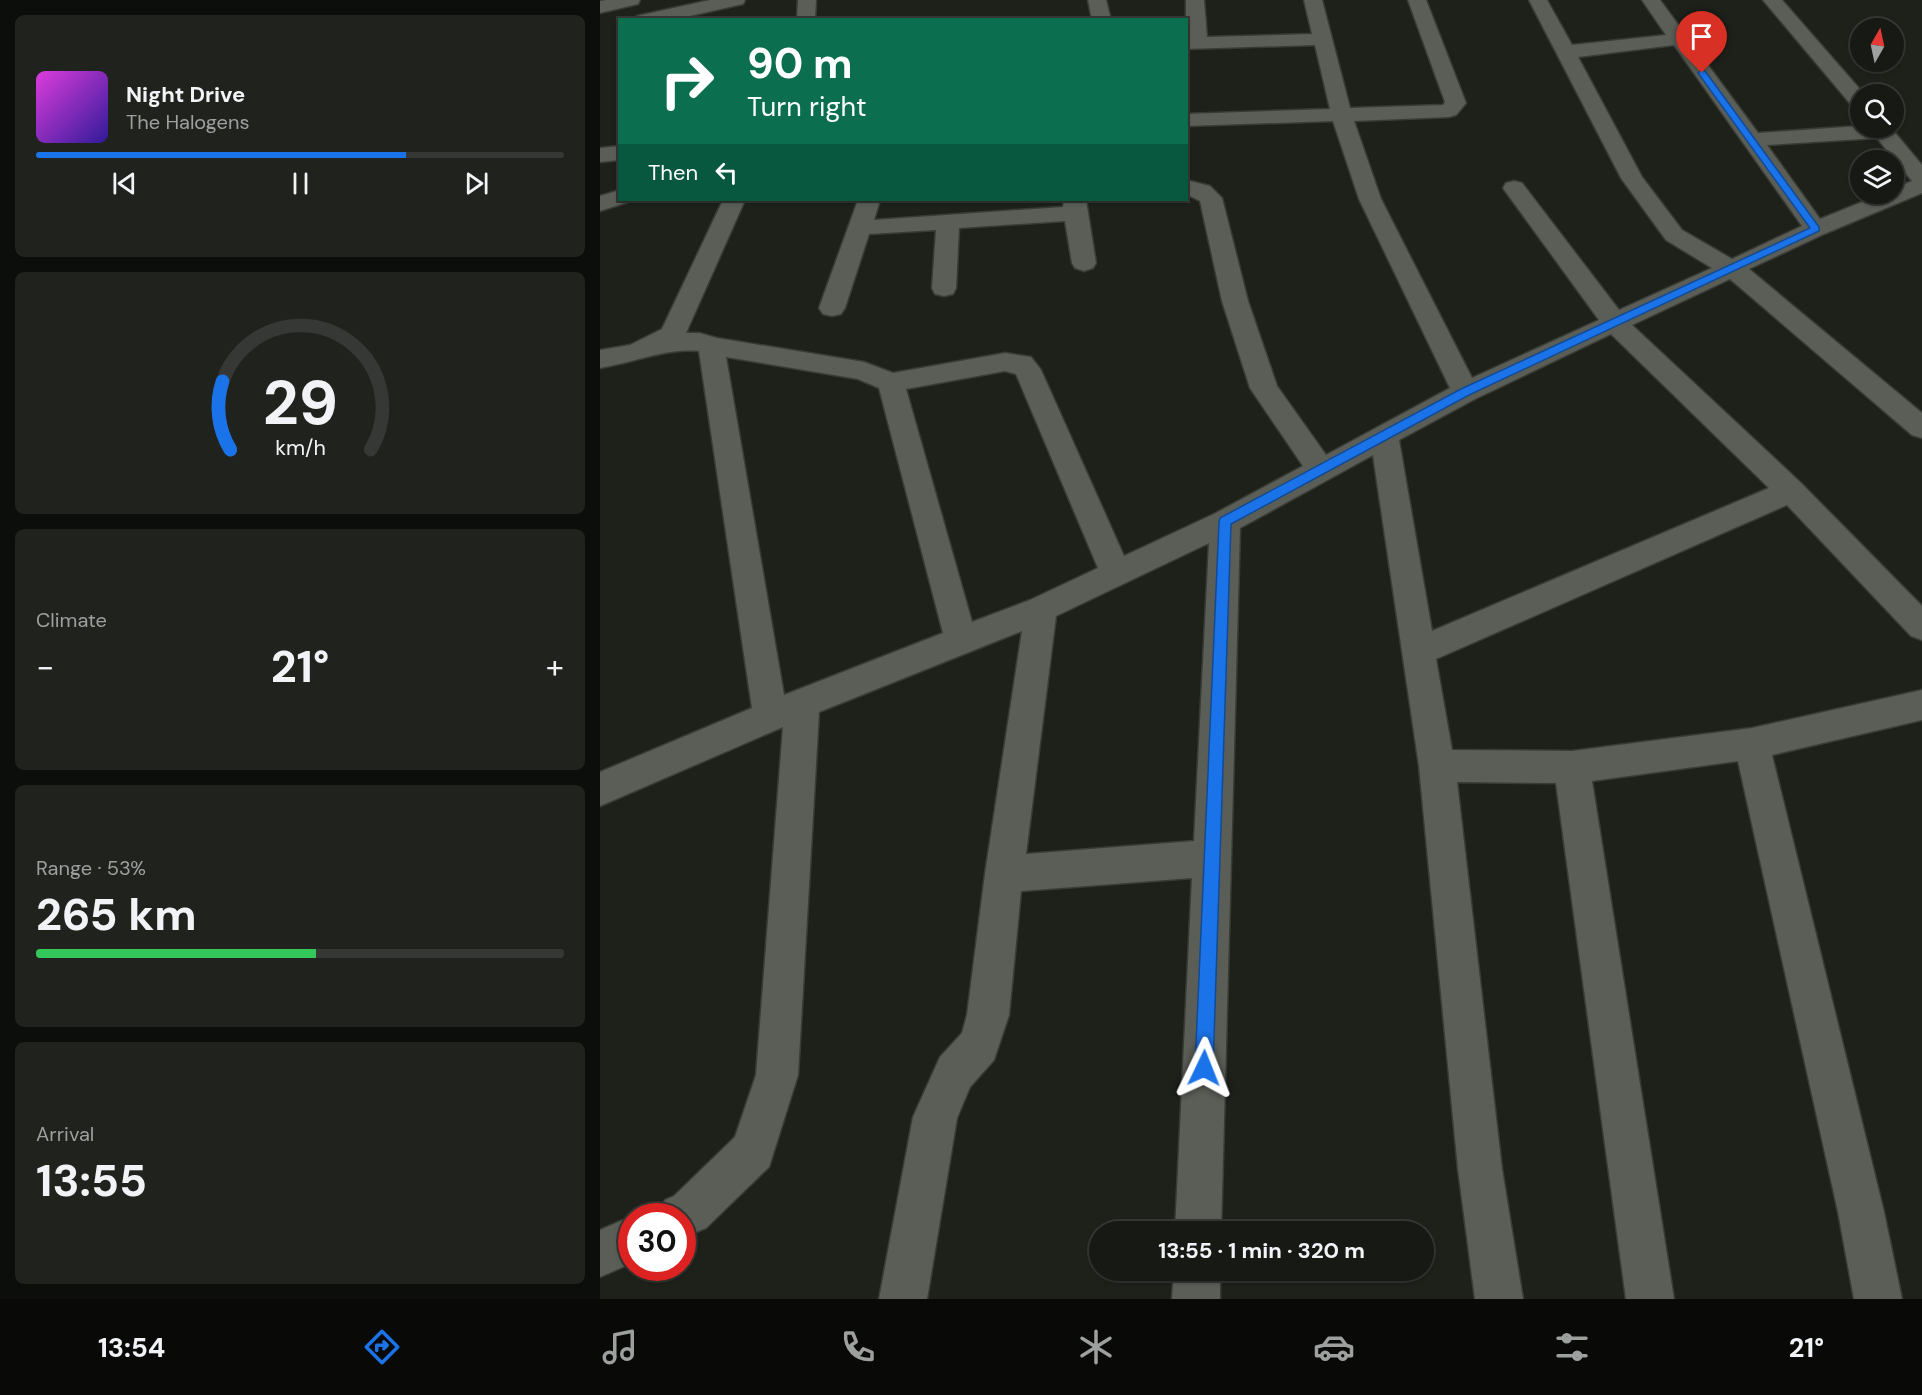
<!DOCTYPE html>
<html lang="en">
<head>
<meta charset="utf-8">
<style>
	body { margin:0; font-family:"DM Sans",sans-serif; background:#1f221d; color:#f1f3f6; height:100vh; display:flex; flex-direction:column; font-size:22px; white-space:nowrap }
	* { box-sizing:border-box; margin:0 }
	p { font-size:20px; color:#9ea0a0 }
	.icon { flex:none; width:33px; height:33px; fill:none; stroke:currentColor; stroke-width:2; stroke-linecap:round; stroke-linejoin:round }
	.map { position:relative; flex:1; overflow:hidden }
	.panel { display:flex; flex-direction:column; gap:15px; padding:15px; background:#0c0e0b; width:600px }
	.panel>* { flex:none }
	.banner { position:absolute; left:18px; top:18px; width:570px; height:183px; border-radius:0px; box-shadow:0 2px 4px #0004,0 0 0 2px #353834; background:#0b6e4f; color:#fff; overflow:hidden }
	.needle { width:39px; rotate:9deg }
	.fabs { position:absolute; left:1250px; top:18px; display:grid; gap:12px }
	.fabs a { display:grid; place-items:center; width:54px; height:54px; border-radius:50%; background:#161914; box-shadow:0 2px 4px #0004,0 0 0 2px #353834; font-size:30px }
	.speed { position:absolute; left:18px; top:1203px; display:flex; gap:12px; font-size:30px; font-weight:700; text-align:center }
	.speed>* { display:grid; place-content:center; width:78px; height:78px; border-radius:50%; background:#161914; box-shadow:0 2px 4px #0004,0 0 0 2px #353834; line-height:1 }
	.speed .limit { border:9px solid #d22; background:#fff; color:#111 }
	.pin { position:absolute; display:grid; place-items:center; width:51px; height:51px; color:#fff; margin:-62px -26px; border-radius:50% 50% 50% 0; rotate:-45deg; box-shadow:0 0 6px #0007 }
	.pin .icon { rotate:45deg }
	.me { position:absolute; width:66px; margin:-33px; rotate:2deg; stroke-linejoin:round; filter:drop-shadow(0 0 4px #0008) }
	.turn { display:flex; align-items:center; gap:21px; height:126px; padding:0 30px; font-size:27px }
	.turn .icon { width:78px; height:78px; stroke-width:2.5 }
	.turn b { display:block; font-size:42px; line-height:51px }
	.then { display:flex; align-items:center; height:57px; padding:0 30px; background:#0003; gap:12px; font-size:22px }
	.big { font-size:45px; font-weight:700; line-height:1.1 }
	.panel .tile { flex:1; display:flex; flex-direction:column; justify-content:center; gap:9px; min-width:0; padding:0 21px; border-radius:9px; background:#1f221d }
	.panel .dial { align-items:center; gap:0 }
	.dial svg { height:156px; overflow:visible; fill:none; stroke:#353834; stroke-width:7; stroke-linecap:round; text-anchor:middle }
	.dial text { fill:#f1f3f6; stroke:none }
	.song { display:flex; align-items:center; gap:18px }
	.cover { width:72px; height:72px; border-radius:9px; background:linear-gradient(135deg,hsl(300 70% 55%),hsl(250 70% 35%)) }
	.played { height:6px; border-radius:3px; background:linear-gradient(90deg,#1a73e8 70%,#353834 70%) }
	.keys { display:flex; justify-content:space-around; direction:ltr }
	.heat { display:flex; justify-content:space-between; align-items:center; font-size:33px; direction:ltr }
	.charge { height:9px; border-radius:4px; background:linear-gradient(90deg,#34c759 53%,#353834 0) }
	.trip { position:absolute; left:489px; top:1221px; width:345px; height:60px; border-radius:30px; background:#161914; box-shadow:0 2px 4px #0004,0 0 0 2px #353834; font-weight:700; line-height:60px; text-align:center }
	.dock { display:flex; height:96px; justify-content:space-around; align-items:center; background:#090a08; color:#9ea0a0 }
	.dock .icon { width:42px; height:42px }
	.dock .selected { color:#1a73e8 }
	.dock b { font-size:27px; color:#f1f3f6 }
	main { display:flex; flex:1; min-height:0 }
	.map>svg:first-child { display:block }
	.lines { fill:none; stroke-linecap:round; stroke-linejoin:round }
	.minor-casing { stroke:#393b36; stroke-width:3 }
	.minor { fill:#5a5e56; fill-rule:evenodd }
	.route { fill:#1a73e8; stroke:#114b97; stroke-width:1.5 }
</style>
</head>
<body>
<main>
<section class="panel">
<div class="tile">
<div class="song"><i class="cover"></i><div><b>Night Drive</b><p>The Halogens</p></div></div>
<div class="played"></div>
<div class="keys"><svg class="icon" aria-label="previous" viewBox="0 0 24 24"><path d="M18 5L8 12l10 7zM5 5v14"/></svg><svg class="icon" aria-label="pause" viewBox="0 0 24 24"><path d="M8 5v14M16 5v14"/></svg><svg class="icon" aria-label="next" viewBox="0 0 24 24"><path d="M6 5l10 7-10 7zM19 5v14"/></svg></div>
</div>
<div class="tile dial"><svg viewBox="0 0 100 80">
<path d="M14 69A42 42 0 1 1 86 69"/>
<path d="M14 69A42 42 0 0 1 10 34" stroke="#1a73e8"/>
<text x="50" y="56" font-size="32" font-weight="700">29</text>
<text x="50" y="72" font-size="11">km/h</text>
</svg></div>
<div class="tile"><p>Climate</p>
<div class="heat"><a>−</a><b class="big">21°</b><a>+</a></div>
</div>
<div class="tile"><p>Range · 53%</p><b class="big">265 km</b><div class="charge"></div></div>
<div class="tile"><p>Arrival</p><b class="big">13:55</b></div>
</section>
<div class="map">
<svg width="1322" height="1299" viewBox="0 0 1322 1299">
	<rect width="100%" height="100%" fill="#1d211a"/>
	<g class="lines">
		<!-- minor casing -->
		<g class="minor-casing">
			<g id="minor">
				<path d="M6 0H40L38 4 0 13V1Z"/>
				<path d="M110 0H145L143 4 72 20H35L37 16Z"/>
				<path d="M198 0H216L215 20H197Z"/>
				<path d="M488 0H506L511 20H492Z"/>
				<path d="M586 0H604L607 37 712 34 704 0H722L750 108 843 105 845 102 808 0H826L866 103 856 115 849 117 754 121 781 199 872 378 999 320 903 188 906 183 914 181 922 183 1019 310 1112 268 1066 240 1021 178 929 0H947L972 45 1066 35 1042 0H1060L1158 133 1260 126 1291 128 1322 165V193L1224 234 1149 269 1322 413V438L1312 435 1130 279 1032 325 1201 483 1322 606V640L1311 636 1187 505 836 659 852 750 972 751 1152 728 1322 690V720L1172 755 1284 1212 1302 1299H1254L1238 1212 1138 761 992 781 1074 1299H1026L956 783 857 782 902 1169 923 1299H875L858 1169 819 766 773 455 640 528 621 1232H575L592 878 421 891 409 1015 394 1060 370 1087 357 1118 327 1299H279L313 1117 340 1057 362 1033 367 1015 385 874 422 631 219 712 198 1075 169 1167 106 1228 82 1238V1216H58L65 1200 74 1196 135 1137 156 1075 183 727 0 806V772L152 708 99 351C65 348 33 363 0 368V350L30 345 62 329 123 200H145L86 333H99L117 338 264 362 293 373 405 353 431 357 441 370 524 556 614 514 703 466 650 388 622 301 600 201 586 194V180L610 186 622 198 648 301 677 386 726 455 850 388 759 199 733 121 586 126V114L730 109 715 45 586 49ZM1074 45 1202 226 1132 259 1082 230 1042 177 978 57ZM1277 138 1312 181 1293 189V194H1282L1220 219 1167 145ZM1011 334 1169 488 832 631 799 440 875 399ZM126 357 258 379 279 388 343 633 184 695ZM405 371 416 374 498 568 430 600 372 622 306 389ZM609 543 594 841 426 854 456 616Z"/>
				<path d="M1163 0H1182L1264 94H1260V109L1253 107Z"/>
				<path d="M20 146V160L0 162V148Z"/>
				<path d="M20 190V200H30L28 202 0 211V196Z"/>
				<path d="M258 200H280L274 220 463 207 464 200H486L496 263 493 268 484 271 475 268 472 263 465 221 359 228 356 288 353 294 344 296 335 294 332 288 336 230 269 234 245 308 241 314 232 316 223 314 219 308Z"/>
				<path d="M32 1216V1263L0 1277V1230Z"/>
				<path d="M574 1270H620V1299H572Z"/>
			</g>
		</g>
		<!-- minor -->
		<use href="#minor" class="minor"/>
	</g>
	<!-- route -->
	<path class="route" d="M1102 70 1105 71 1219 227V231L869 395 631 524 613 1068 610 1074 604 1077 598 1074 595 1068 619 522 620 518 861 389 1210 228 1098 73Z"/>
</svg>
<div class="fabs">
<a><svg class="needle" viewBox="-14 -14 28 28"><path d="M0-13l5 13h-10z" fill="#e53935"/><path d="M0 13l5-13h-10z" fill="#9ea0a0"/></svg></a>
<a><svg class="icon" aria-label="search" viewBox="0 0 24 24"><circle cx="10" cy="10" r="6"/><path d="M15 15l6 6"/></svg></a>
<a><svg class="icon" aria-label="layers" viewBox="0 0 24 24"><path d="M12 4l9 5-9 5-9-5zM3 14l9 5 9-5"/></svg></a>
</div>
<div class="speed"><div class="limit">30</div></div>
<div class="pin" style="left:1102px;top:73px;background:#d93025"><svg class="icon" aria-label="arrive" viewBox="0 0 24 24"><path d="M6 21V4h12l-3 4 3 4H6"/></svg></div>
<svg class="me" style="left:604px;top:1068px" viewBox="-20 -20 40 40"><path d="M0-17L14 15 0 8-14 15z" fill="#1a73e8" stroke="#fff" stroke-width="4"/></svg>
<div class="trip">13:55 · 1 min · 320 m</div>
<div class="banner">
<div class="turn"><svg class="icon" aria-label="right" viewBox="0 0 24 24"><path d="M7 20v-9h11M14 6l5 5-5 5"/></svg><div><b>90 m</b>Turn right</div></div>
<div class="then">Then<svg class="icon" aria-label="left" viewBox="0 0 24 24"><path d="M17 20v-9H6M10 6l-5 5 5 5"/></svg></div>
</div>
</div>
</main>
<nav class="dock">
<b>13:54</b>
<svg class="icon selected" aria-label="directions" viewBox="0 0 24 24"><path d="M12 3l9 9-9 9-9-9zM9 14v-3h6M13 9l2 2-2 2"/></svg>
<svg class="icon" aria-label="music" viewBox="0 0 24 24"><path d="M9 18V5l10-2v13"/><circle cx="6" cy="18" r="3"/><circle cx="16" cy="16" r="3"/></svg>
<svg class="icon" aria-label="phone" viewBox="0 0 24 24"><path d="M5 4h4l2 5-3 2q2 4 5 5l2-3 5 2v4C11 20 4 13 5 4z"/></svg>
<svg class="icon" aria-label="climate" viewBox="0 0 24 24"><path d="M12 3v18M4 7l16 10M4 17L20 7"/></svg>
<svg class="icon" aria-label="car" viewBox="0 0 24 24"><path d="M5 17H2v-5l4-1 3-4h7l3 4 3 1v5h-3M9 17h6M6 11h13"/><circle cx="7" cy="17" r="2"/><circle cx="17" cy="17" r="2"/></svg>
<svg class="icon" aria-label="filters" viewBox="0 0 24 24"><path d="M4 7h16M4 17h16"/><circle cx="9" cy="7" r="2"/><circle cx="15" cy="17" r="2"/></svg>
<b>21°</b>
</nav>
</body>
</html>
